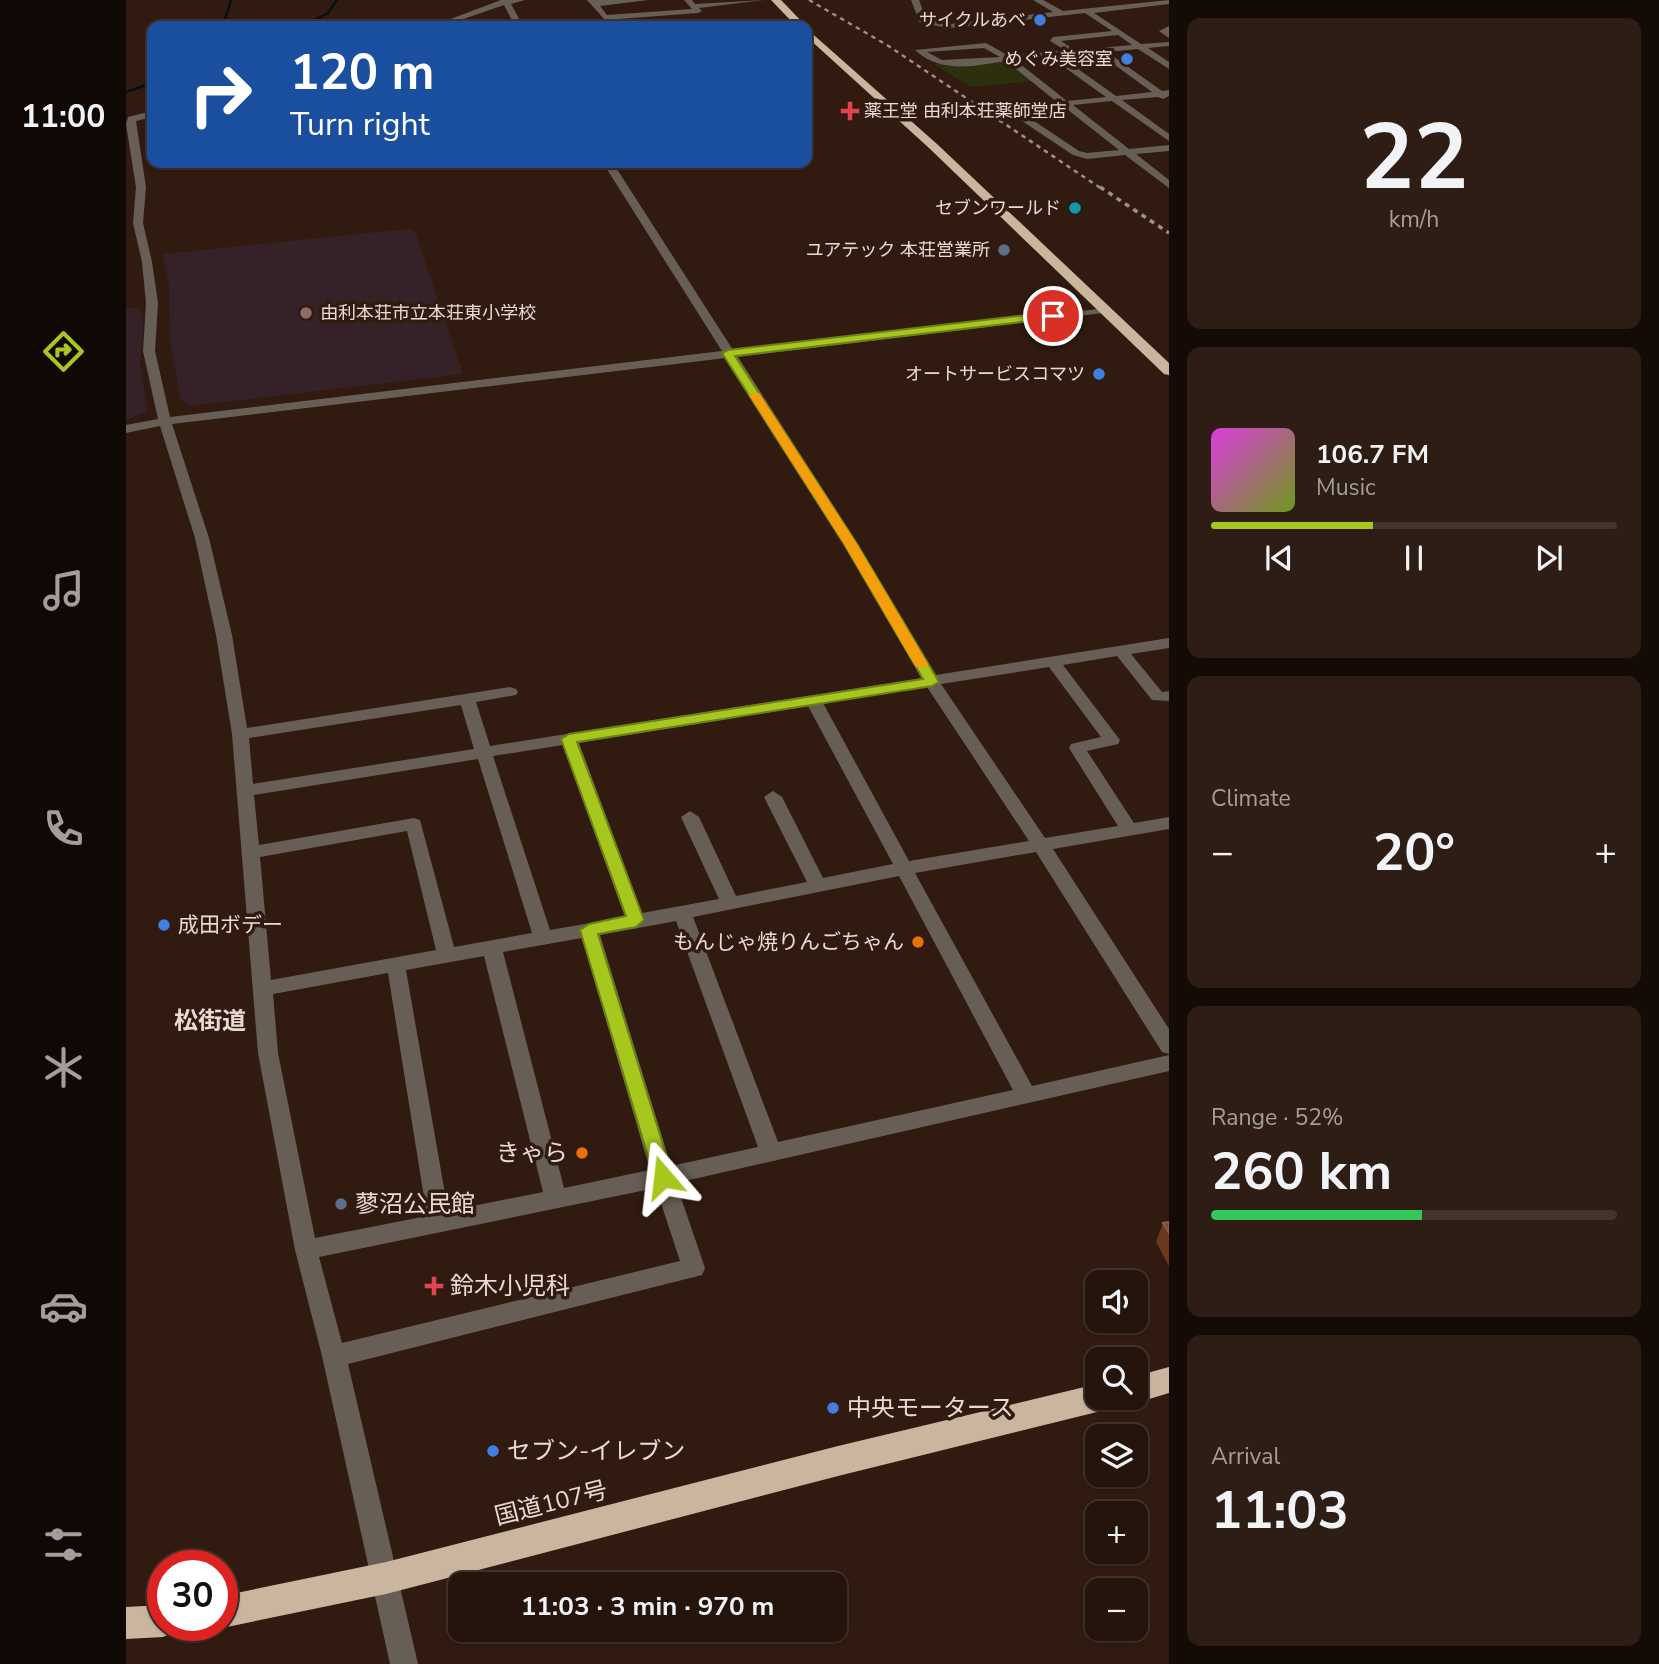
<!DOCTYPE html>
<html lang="en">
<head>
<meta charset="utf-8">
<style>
	body { margin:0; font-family:"Nunito Sans","Noto Sans JP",sans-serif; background:#2d1d15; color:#f1f3f6; height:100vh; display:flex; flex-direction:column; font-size:26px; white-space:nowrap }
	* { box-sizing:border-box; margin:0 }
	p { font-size:23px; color:#a39e9d }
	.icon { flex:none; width:38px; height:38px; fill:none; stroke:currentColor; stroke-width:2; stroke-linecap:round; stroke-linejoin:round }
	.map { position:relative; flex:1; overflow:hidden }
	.panel { display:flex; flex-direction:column; gap:18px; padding:18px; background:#140b07; width:490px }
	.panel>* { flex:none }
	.top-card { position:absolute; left:21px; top:21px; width:665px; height:147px; border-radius:14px; box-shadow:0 2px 5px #0004,0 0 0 2px #42332d; background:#1a4fa0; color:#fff; overflow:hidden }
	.tools { position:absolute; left:959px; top:1270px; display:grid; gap:14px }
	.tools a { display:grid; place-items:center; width:63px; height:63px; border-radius:14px; background:#25140c; box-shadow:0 2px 5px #0004,0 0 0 2px #42332d; font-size:35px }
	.speed { position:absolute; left:21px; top:1550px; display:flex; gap:14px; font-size:35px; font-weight:700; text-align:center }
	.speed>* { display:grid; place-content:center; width:91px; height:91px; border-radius:50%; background:#25140c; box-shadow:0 2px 5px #0004,0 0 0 2px #42332d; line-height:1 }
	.speed .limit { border:10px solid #d22; background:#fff; color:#111 }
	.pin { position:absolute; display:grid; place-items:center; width:60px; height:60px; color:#fff; margin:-30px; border:4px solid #fff; border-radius:50%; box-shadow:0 2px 7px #0007 }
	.me { position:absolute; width:77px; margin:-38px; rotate:343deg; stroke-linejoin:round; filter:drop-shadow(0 0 5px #0008) }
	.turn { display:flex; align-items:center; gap:24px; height:147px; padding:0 28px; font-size:32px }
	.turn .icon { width:91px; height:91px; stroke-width:2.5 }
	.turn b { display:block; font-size:49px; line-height:60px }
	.big { font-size:52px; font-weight:700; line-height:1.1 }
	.panel .widget { flex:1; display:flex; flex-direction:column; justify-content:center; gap:10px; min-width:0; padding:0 24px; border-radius:14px; background:#2d1d15 }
	.panel .dial { align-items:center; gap:0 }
	.dial b { font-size:91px; line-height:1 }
	.song { display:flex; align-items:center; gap:21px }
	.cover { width:84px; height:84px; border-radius:10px; background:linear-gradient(135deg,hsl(300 70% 55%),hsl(80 70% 35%)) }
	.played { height:7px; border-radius:4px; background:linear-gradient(90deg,#a7c71e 40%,#42332d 40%) }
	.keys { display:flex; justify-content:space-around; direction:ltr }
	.heat { display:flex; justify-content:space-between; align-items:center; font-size:38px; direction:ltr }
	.charge { height:10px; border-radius:5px; background:linear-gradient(90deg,#34c759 52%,#42332d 0) }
	.trip { position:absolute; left:322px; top:1572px; width:399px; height:70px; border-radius:14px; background:#25140c; box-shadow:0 2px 5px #0004,0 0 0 2px #42332d; font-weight:700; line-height:70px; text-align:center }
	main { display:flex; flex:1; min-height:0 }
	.dock { display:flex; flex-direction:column; width:126px; justify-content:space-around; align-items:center; background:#0f0805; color:#a39e9d }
	.dock .icon { width:49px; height:49px }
	.dock .active { color:#a7c71e }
	.dock b { font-size:32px; color:#f1f3f6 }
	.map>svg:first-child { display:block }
	.education { fill:#352228 }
	.green { fill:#2d300d }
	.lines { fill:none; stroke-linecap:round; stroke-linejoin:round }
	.stream { stroke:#031012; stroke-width:2.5 }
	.minor { fill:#675f56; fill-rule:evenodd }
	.highway { fill:#cab69f; fill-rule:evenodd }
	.rail-far1 { stroke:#a08f86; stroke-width:2.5; stroke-dasharray:4.5 4.5; stroke-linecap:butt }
	.rail { stroke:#a08f86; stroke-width:3.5; stroke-dasharray:5 5; stroke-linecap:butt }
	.wall { fill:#6b381d }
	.building { fill:#794a30; stroke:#8a604a; stroke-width:2 }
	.route { fill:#a7c71e; stroke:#6d8114; stroke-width:2 }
	.slow { fill:#f59e0b }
	.shop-dot { fill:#3f7fe0; stroke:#311b10; stroke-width:2.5 }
	.health-dot { fill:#e0444e; stroke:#311b10; stroke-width:2.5 }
	.culture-dot { fill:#0f9aa8; stroke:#311b10; stroke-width:2.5 }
	.service-dot { fill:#5c6f8a; stroke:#311b10; stroke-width:2.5 }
	.education-dot { fill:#8d6e63; stroke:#311b10; stroke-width:2.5 }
	.food-dot { fill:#e8710a; stroke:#311b10; stroke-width:2.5 }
	.labels { text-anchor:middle; stroke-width:7; stroke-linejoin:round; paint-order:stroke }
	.far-poi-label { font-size:18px; fill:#e9dad3; stroke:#311b10; text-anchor:end }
	.poi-label { font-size:21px; fill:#e9dad3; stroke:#311b10; text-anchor:start }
	.quarter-label { font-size:24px; font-weight:bold; fill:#e9dad3; stroke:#311b10 }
	.near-poi-label { font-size:24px; fill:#e9dad3; stroke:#311b10; text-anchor:start }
	.near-street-label { font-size:24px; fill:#e9dad3; stroke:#311b10 }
</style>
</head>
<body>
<main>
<nav class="dock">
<b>11:00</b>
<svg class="icon active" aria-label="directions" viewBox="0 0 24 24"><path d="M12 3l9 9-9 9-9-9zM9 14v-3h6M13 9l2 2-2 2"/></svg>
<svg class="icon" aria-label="music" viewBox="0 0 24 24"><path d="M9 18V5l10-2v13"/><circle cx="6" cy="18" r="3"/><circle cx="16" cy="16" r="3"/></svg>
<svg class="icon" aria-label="phone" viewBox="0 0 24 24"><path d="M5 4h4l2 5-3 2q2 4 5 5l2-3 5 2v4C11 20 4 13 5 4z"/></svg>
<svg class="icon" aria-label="climate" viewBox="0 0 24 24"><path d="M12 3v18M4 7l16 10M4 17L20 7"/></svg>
<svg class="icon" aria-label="car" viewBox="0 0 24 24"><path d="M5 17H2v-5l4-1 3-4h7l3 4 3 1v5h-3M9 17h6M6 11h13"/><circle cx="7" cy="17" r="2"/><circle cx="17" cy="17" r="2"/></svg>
<svg class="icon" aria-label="filters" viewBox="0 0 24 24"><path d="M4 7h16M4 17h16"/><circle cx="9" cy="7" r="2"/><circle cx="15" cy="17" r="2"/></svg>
</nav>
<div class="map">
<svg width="1043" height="1664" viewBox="0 0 1043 1664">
	<rect width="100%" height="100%" fill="#311b10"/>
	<!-- education -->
	<g class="education">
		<path d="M282 229 289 231 337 374 63 406 55 400 44 341 43 286 37 254Z"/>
		<path d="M14 307 17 327 14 363 21 411 0 420V309Z"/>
	</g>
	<!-- green -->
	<path class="green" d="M879 59 907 81 845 87 808 64Z"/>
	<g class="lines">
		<!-- stream -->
		<g class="stream">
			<path d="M97 26 105 0"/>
			<path d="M177 26 202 13 211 0"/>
			<path d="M0 92 26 83"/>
		</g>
		<!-- minor -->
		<g class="minor">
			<path d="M375 0H399L385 4 397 26H389L378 5 317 26H306Z"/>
			<path d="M461 0H522L474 6 481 15 566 9 558 0H566L569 4 638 0 573 8 576 11 572 13 479 20Z"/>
			<path d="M785 0H793L800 19 824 24 927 12 907 0H917L937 11 1043 0V4L968 13 1015 44 1043 42V46L1022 48 1043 62V69L1012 49 981 52 1036 91 1043 90V96L1037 99 1032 97 996 100 1043 134V141L986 101 947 105 1003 149 1043 145V151L1010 154 1043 180V188L999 155 961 159 947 155 881 111 880 109 884 106 931 102 880 61C848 66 815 74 789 50L860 43 883 56 939 50 924 41 927 37 986 31 959 13 824 28 794 23ZM992 35 1006 45 949 50 935 41ZM858 48 874 57 816 60 801 52ZM971 52 1026 92 990 96 934 56ZM924 57 980 97 941 101 889 60ZM937 106 993 150 961 153 953 151 893 111Z"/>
			<path d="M1043 26V38L1033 31Z"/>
			<path d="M26 111V117L10 121 20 187 17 223 26 262 32 303 29 351 44 417 596 351 477 163H487L607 350 981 308V312L977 313 612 357 732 544 810 675 1043 638V648L1005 654 1036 692 1043 691V701L1026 700 991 656 937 665 994 740 992 744 961 751 1008 823 1043 817V829L927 849 1043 1029V1054L1036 1052 910 852 789 873 906 1086 1043 1055V1071L550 1183 579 1268 576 1275 222 1364 292 1664H264L196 1356 169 1250 132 1053 106 734 90 635 69 538 34 426 0 433V425L32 419 17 351 20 303 16 262 7 223 10 187 0 124 2 117ZM600 358 718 544 796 678 364 746 350 702 390 695 392 692 390 689 384 687 121 728 106 635 83 538 46 424ZM923 667 975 737 945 744 943 748 992 826 919 838 815 684ZM801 687 903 841 783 861 697 703ZM335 705 348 749 127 784 123 738ZM682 706 767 864 697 878 656 797 647 791 638 797 681 882 610 896 573 817 564 811 555 817 593 899 516 913 453 743ZM437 745 499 917 424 930 367 756ZM352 759 406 933 328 947 294 820 288 818 133 845 128 795ZM281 831 310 950 145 980 134 857ZM773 876 887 1090 652 1142 567 917ZM550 921 632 1147 545 1166 474 935ZM456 938 524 1170 438 1188 377 952ZM358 956 417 1192 322 1211 280 970ZM262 973 301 1216 189 1238 152 1053 147 994ZM530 1188 554 1261 216 1343 193 1257Z"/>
		</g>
		<!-- highway -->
		<g class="highway">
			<path d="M645 0H655L680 26H670Z"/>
			<path d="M681 29 811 144 1043 363V375L1038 374 803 148 681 37Z"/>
			<path d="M1043 1367V1393L1010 1403 1000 1399 1010 1398V1376Z"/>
			<path d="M971 1384V1398H985L981 1408 971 1412 712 1476 260 1594 96 1628 90 1626H96V1596L260 1562 712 1446Z"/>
			<path d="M37 1605V1626H51L48 1632 37 1637 0 1639V1607Z"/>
		</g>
		<!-- rail-far1 -->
		<path class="rail-far1" d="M683 0 761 45 976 189"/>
		<!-- rail -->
		<path class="rail" d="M974 187 1043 233"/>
	</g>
	<!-- wall -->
	<path class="wall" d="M1043 1222V1266L1030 1242 1037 1223Z"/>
	<!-- building -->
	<path class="building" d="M1043 1222V1233L1037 1223Z"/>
	<!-- route -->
	<path class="route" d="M927 312 932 316 930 318 609 356 731 544 813 682 806 686 451 742 518 920 510 927 472 934 547 1177 544 1183 537 1185 530 1183 454 930 463 924 500 916 435 739 443 734 797 679 718 544 596 353 602 350Z"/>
	<!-- slow -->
	<path class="slow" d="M625 393H633L731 544 802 664 800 667H790L788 664 718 544 623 395Z"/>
	<!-- markers -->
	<g class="shop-dot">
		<circle cx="914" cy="20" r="7"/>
		<circle cx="1001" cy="59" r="7"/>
		<circle cx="973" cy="374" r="7"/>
		<circle cx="38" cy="925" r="7"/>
		<circle cx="707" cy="1408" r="7"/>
		<circle cx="367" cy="1451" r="7"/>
	</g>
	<g class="health-dot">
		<path d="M720.5 100.5h7v7h7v7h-7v7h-7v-7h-7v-7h7z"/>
		<path d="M304.5 1275.5h7v7h7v7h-7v7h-7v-7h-7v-7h7z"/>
	</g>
	<circle class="culture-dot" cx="949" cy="208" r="7"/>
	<g class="service-dot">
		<circle cx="878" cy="250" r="7"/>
		<circle cx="215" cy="1204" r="7"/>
	</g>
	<circle class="education-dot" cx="180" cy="313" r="7"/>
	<g class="food-dot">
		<circle cx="792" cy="942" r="7"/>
		<circle cx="456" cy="1153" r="7"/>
	</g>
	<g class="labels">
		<!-- far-poi labels -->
		<g class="far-poi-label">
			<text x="900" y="26">サイクルあべ</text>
			<text x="987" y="65">めぐみ美容室</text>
			<text x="738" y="117" text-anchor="start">薬王堂 由利本荘薬師堂店</text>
			<text x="935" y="214">セブンワールド</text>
			<text x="864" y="256">ユアテック 本荘営業所</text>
			<text x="194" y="319" text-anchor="start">由利本荘市立本荘東小学校</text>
			<text x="959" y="380">オートサービスコマツ</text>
		</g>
		<!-- poi labels -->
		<g class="poi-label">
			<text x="52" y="932">成田ボデー</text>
			<text x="778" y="949" text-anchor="end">もんじゃ焼りんごちゃん</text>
		</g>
		<!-- quarter labels -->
		<g class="quarter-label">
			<text x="84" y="1029">松街道</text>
		</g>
		<!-- near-poi labels -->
		<g class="near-poi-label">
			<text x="442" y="1161" text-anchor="end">きゃら</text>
			<text x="229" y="1212">蓼沼公民館</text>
			<text x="324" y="1294">鈴木小児科</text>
			<text x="721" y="1416">中央モータース</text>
			<text x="381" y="1459">セブン-イレブン</text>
		</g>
		<!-- near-street labels -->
		<g class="near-street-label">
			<text transform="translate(425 1503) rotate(-14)" y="8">国道107号</text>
		</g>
	</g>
</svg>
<div class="tools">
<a><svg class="icon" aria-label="sound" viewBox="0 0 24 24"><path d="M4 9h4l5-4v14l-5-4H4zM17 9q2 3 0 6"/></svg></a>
<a><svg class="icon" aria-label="search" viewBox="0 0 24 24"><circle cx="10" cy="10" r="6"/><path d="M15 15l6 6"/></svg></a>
<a><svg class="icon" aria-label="layers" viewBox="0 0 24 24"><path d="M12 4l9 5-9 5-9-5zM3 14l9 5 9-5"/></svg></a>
<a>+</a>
<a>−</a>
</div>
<div class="speed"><div class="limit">30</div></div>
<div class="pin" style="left:927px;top:316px;background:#d93025"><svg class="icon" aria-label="arrive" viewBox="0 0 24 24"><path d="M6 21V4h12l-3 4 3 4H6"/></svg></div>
<svg class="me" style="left:537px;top:1177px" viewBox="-20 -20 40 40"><path d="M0-17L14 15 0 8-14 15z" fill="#a7c71e" stroke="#fff" stroke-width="4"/></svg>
<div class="trip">11:03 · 3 min · 970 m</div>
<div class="top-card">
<div class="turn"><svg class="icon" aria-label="right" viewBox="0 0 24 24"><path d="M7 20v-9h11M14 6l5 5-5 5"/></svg><div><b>120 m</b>Turn right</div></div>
</div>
</div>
<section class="panel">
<div class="widget dial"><b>22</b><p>km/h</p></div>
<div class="widget">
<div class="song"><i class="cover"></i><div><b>106.7 FM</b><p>Music</p></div></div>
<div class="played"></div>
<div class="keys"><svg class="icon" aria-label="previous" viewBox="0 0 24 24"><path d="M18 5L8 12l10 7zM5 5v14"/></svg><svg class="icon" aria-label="pause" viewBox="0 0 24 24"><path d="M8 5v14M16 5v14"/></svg><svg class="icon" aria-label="next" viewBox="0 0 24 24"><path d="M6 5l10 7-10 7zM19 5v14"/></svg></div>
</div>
<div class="widget"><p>Climate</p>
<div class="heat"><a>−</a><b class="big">20°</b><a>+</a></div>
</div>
<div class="widget"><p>Range · 52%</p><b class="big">260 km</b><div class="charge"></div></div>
<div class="widget"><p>Arrival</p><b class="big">11:03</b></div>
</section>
</main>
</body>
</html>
